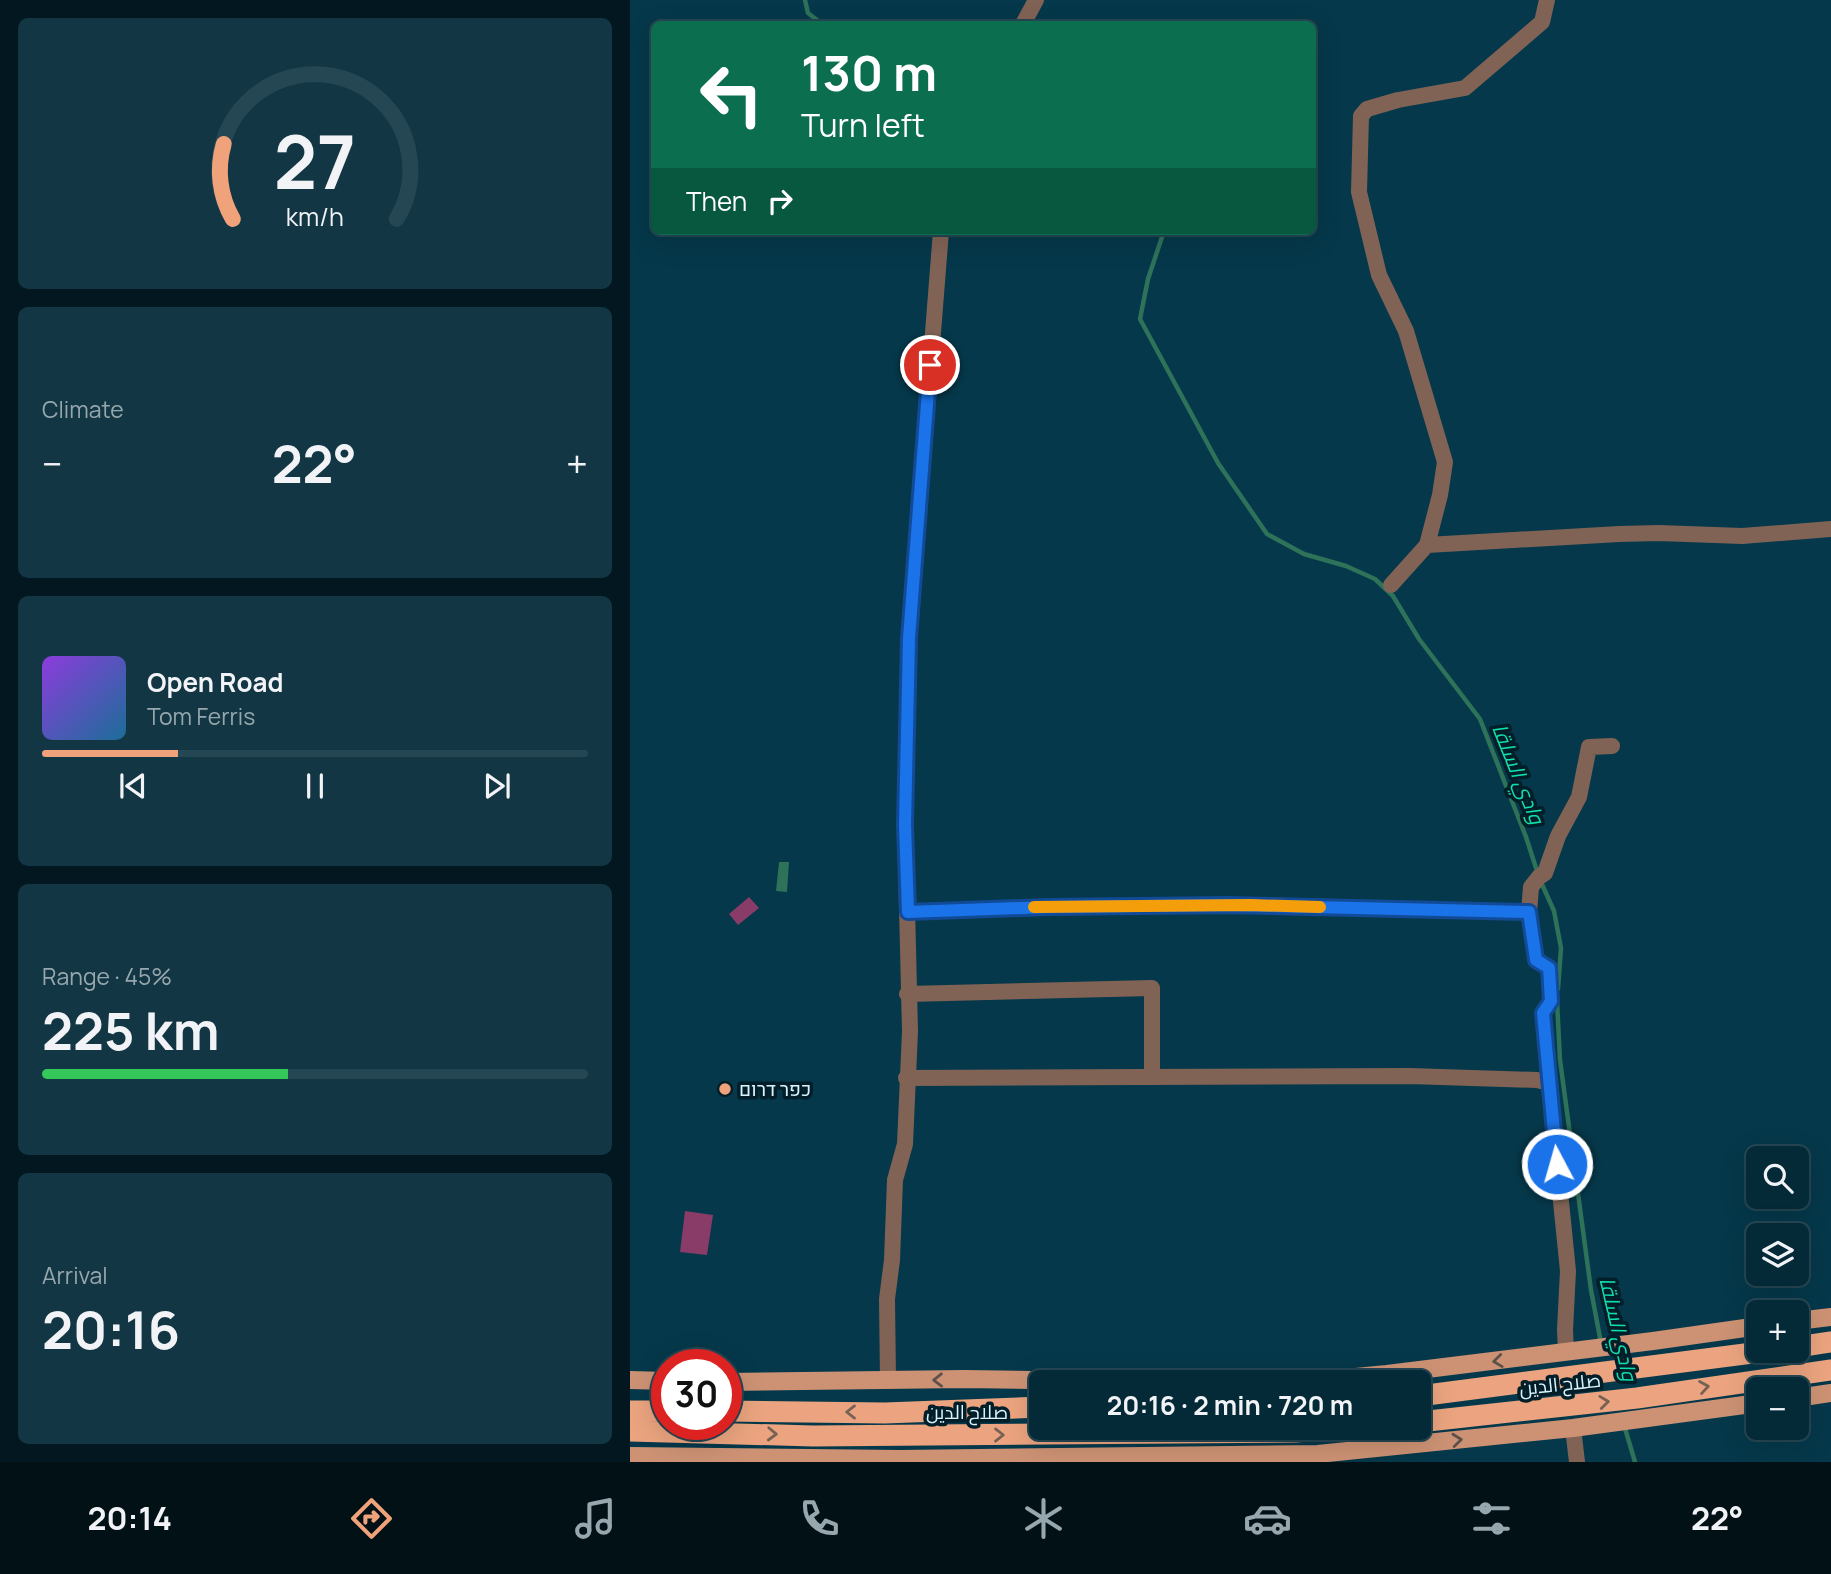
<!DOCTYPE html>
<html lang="en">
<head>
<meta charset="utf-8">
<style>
	body { margin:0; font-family:Manrope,Cairo,Heebo,sans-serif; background:#123643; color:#f1f3f6; height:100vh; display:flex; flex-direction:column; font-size:26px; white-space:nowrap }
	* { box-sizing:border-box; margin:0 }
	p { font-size:23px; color:#97a7ae }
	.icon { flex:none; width:38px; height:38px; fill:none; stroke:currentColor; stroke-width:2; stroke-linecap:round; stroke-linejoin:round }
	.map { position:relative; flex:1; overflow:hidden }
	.panel { display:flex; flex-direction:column; gap:18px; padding:18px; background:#02171f; width:630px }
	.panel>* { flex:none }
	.guide { position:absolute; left:21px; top:21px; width:665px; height:214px; border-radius:10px; box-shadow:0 7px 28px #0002,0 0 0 2px #254653; background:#0b6e4f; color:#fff; overflow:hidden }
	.fabs { position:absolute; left:1116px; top:1146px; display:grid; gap:14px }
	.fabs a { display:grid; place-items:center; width:63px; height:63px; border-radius:10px; background:#042a38; box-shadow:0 7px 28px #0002,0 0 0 2px #254653; font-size:35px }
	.speed { position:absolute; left:21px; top:1349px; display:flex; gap:14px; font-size:35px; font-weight:700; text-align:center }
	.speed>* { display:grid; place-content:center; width:91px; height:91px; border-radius:50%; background:#042a38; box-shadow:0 7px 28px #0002,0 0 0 2px #254653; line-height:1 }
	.speed .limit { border:10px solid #d22; background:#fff; color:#111 }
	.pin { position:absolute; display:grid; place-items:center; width:60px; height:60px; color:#fff; margin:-30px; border:4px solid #fff; border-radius:50%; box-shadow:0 2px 7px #0007 }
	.me { position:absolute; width:77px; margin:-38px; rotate:354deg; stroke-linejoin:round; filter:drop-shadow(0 0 5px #0008) }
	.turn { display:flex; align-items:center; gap:24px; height:147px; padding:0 35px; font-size:32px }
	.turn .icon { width:91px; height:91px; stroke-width:2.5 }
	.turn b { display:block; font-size:49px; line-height:60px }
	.then { display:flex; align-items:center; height:66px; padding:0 35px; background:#0003; gap:14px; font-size:26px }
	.big { font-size:52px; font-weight:700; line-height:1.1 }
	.panel .card { flex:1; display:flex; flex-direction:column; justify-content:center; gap:10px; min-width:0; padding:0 24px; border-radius:10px; background:#123643 }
	.panel .dial { align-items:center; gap:0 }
	.dial svg { height:182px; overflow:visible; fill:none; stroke:#254653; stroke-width:7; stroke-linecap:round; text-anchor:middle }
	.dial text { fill:#f1f3f6; stroke:none }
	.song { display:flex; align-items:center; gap:21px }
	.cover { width:84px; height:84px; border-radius:10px; background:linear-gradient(135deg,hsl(270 70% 55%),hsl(200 70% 35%)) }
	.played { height:7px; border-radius:4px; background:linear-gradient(90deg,#f0a27a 25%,#254653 25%) }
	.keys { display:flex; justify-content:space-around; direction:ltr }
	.heat { display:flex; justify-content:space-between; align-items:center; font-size:38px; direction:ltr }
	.charge { height:10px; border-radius:5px; background:linear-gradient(90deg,#34c759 45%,#254653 0) }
	.trip { position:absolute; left:399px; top:1370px; width:402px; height:70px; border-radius:10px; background:#042a38; box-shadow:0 7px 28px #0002,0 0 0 2px #254653; font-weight:700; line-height:70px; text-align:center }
	.dock { display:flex; height:112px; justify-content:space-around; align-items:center; background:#021116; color:#97a7ae }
	.dock .icon { width:49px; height:49px }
	.dock .selected { color:#f0a27a }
	.dock b { font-size:32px; color:#f1f3f6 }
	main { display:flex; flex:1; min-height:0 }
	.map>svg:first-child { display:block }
	.green { fill:#893c67 }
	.water { fill:#2e725a }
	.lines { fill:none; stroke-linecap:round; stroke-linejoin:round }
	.stream { stroke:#2e725a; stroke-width:4.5 }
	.minor { stroke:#816355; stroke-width:16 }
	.major { stroke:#cd9274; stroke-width:18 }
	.highway { stroke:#eba47f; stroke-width:21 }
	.oneway { stroke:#5d524b }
	.oneway2 { stroke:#766154 }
	.route-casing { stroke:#114b97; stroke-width:18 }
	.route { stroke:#1a73e8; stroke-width:12 }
	.slow { stroke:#f59e0b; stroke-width:12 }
	.poi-dot { fill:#f0a27a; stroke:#021e29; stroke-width:2.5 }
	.labels { text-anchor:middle; stroke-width:7; stroke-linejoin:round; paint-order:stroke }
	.poi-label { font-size:19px; fill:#dbf3fe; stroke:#021e29; text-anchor:start }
	.street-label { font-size:19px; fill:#dbf3fe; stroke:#021e29 }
	.water-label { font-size:21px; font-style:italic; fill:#0fdfaa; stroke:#021e29 }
</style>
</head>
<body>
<main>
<section class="panel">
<div class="card dial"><svg viewBox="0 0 100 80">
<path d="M14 69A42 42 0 1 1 86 69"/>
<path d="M14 69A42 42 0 0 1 10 36" stroke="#f0a27a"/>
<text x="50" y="56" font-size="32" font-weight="700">27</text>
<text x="50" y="72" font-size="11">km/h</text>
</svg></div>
<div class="card"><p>Climate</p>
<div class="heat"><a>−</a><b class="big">22°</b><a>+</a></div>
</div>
<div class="card">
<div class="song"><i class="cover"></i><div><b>Open Road</b><p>Tom Ferris</p></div></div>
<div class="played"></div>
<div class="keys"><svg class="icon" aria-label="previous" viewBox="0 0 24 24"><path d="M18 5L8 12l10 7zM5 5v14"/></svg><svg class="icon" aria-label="pause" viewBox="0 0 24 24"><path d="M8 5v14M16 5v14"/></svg><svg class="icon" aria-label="next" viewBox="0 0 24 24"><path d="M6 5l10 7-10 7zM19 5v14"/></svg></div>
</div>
<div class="card"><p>Range · 45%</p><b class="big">225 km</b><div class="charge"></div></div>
<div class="card"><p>Arrival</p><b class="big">20:16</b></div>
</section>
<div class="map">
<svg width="1201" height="1462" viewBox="0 0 1201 1462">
	<rect width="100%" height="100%" fill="#05384a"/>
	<!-- green -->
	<g class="green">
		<path d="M119 897 129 908 108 925 99 914Z"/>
		<path d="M55 1211 83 1215 77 1255 50 1252Z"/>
	</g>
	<!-- water -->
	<path class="water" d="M149 862H159L157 892 146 891Z"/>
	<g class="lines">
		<!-- stream -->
		<g class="stream">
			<path d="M175 0 178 13 192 24"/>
			<path d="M534 231 518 279 510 319 588 463 637 534 674 554 716 566 745 579 763 596 789 639 850 719 896 837 908 874"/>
			<path d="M911 882 924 911 931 948 928 989"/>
			<path d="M927 1001 930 1060 961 1290 971 1343"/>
			<path d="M994 1425 1005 1462"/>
		</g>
		<!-- minor -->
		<g class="minor">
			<path d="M393 24 406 0"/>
			<path d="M797 545 810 495 815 462 776 331 749 275 729 192 731 116 737 109 768 100 835 88 912 22 917 0"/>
			<path d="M761 585 797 545 989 534 1029 533 1112 536 1201 529"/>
			<path d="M278 912 418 907 620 905 899 912"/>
			<path d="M277 994 522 988V1077"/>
			<path d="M276 1078 780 1076 907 1080 919 1083 938 1271 935 1330 936 1352"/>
			<path d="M919 1083 913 1013 921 1001 919 968 906 960 899 912 901 887 909 877 915 873 928 836 949 797 959 747 982 746"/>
			<path d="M258 1380 257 1299 262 1260 265 1180 275 1144 280 1031 275 825 279 637 311 231"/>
			<path d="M943 1428 947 1462"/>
		</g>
		<!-- major -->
		<g class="major">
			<path d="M1167 1321 1201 1317"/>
			<path d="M0 1380 37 1381"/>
			<path d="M96 1382 334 1379 523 1382"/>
			<path d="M598 1382 695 1380 757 1374 1023 1341 1129 1326"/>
			<path d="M1167 1398 1201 1393"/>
			<path d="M0 1456 270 1459 688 1454 943 1428 1129 1403"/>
		</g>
		<!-- highway -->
		<g class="highway">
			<path d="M1167 1347 1201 1342"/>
			<path d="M789 1396 1138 1351"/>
			<path d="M0 1411H37"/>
			<path d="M96 1411 255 1413 411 1407"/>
			<path d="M789 1422 1007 1398 1201 1370"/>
			<path d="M0 1431 183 1436 665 1432 716 1428"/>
		</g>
	</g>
	<!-- one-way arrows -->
	<defs><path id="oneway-chevron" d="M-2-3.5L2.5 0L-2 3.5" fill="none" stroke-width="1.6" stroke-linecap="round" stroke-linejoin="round" transform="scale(1.75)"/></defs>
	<g class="oneway">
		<use href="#oneway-chevron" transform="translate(868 1361) rotate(173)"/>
		<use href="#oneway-chevron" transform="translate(308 1380) rotate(179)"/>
		<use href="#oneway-chevron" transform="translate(827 1440) rotate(-6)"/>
	</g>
	<g class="oneway2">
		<use href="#oneway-chevron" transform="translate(1074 1387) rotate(-9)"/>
		<use href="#oneway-chevron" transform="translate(974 1402) rotate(-7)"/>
		<use href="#oneway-chevron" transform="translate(221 1412) rotate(-180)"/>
		<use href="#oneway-chevron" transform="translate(142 1434) rotate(2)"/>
		<use href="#oneway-chevron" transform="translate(369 1435)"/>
	</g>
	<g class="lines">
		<!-- route casing -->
		<g class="route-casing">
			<path id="route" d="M300 365 279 638 275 825 278 912 418 907 598 905 899 912 906 960 919 968 921 1001 913 1013 927 1164"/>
		</g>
		<!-- route -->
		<use href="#route" class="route"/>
		<!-- slow -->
		<path class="slow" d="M404 907 620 905 690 907"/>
	</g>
	<!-- markers -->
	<circle class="poi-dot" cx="95" cy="1089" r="7"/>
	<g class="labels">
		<!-- poi labels -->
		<g class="poi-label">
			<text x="109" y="1096">כפר דרום</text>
		</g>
		<!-- street labels -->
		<g class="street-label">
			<text transform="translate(930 1384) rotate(-6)" y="7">صلاح الدين</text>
			<text x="337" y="1419">صلاح الدين</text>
		</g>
		<!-- water labels -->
		<g class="water-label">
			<text transform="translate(888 774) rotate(68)" y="7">وادي السلقا</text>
			<text transform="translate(988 1329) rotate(77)" y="7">وادي السلقا</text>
		</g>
	</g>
</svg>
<div class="fabs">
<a><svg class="icon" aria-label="search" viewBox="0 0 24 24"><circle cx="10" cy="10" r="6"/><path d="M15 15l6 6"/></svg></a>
<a><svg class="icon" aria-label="layers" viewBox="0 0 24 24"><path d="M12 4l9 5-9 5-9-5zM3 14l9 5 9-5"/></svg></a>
<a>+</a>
<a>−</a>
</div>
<div class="speed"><div class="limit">30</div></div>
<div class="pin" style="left:300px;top:365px;background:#d93025"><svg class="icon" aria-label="arrive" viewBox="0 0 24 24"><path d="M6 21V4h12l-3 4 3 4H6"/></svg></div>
<svg class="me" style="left:927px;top:1164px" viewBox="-20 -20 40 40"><circle r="17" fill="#1a73e8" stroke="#fff" stroke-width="3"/><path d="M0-11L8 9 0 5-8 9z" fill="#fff"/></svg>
<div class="trip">20:16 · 2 min · 720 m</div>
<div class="guide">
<div class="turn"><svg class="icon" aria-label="left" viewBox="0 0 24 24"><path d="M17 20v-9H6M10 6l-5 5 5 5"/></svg><div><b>130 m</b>Turn left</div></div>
<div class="then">Then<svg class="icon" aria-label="right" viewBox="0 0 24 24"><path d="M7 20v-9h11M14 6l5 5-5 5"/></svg></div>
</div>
</div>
</main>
<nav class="dock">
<b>20:14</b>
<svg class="icon selected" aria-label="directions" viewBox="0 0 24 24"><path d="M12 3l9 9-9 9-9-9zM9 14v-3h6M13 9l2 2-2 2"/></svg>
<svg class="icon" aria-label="music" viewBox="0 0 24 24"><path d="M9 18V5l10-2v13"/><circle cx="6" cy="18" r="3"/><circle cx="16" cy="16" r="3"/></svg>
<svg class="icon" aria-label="phone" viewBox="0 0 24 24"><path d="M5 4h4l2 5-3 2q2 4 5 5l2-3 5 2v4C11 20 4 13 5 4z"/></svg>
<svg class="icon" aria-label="climate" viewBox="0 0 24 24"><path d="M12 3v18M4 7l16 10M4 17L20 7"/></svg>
<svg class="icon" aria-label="car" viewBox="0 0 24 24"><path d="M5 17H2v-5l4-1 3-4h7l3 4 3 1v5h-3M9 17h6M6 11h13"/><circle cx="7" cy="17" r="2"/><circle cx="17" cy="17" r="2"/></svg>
<svg class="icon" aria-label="filters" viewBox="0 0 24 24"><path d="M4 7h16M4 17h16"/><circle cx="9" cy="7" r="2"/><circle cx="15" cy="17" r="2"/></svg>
<b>22°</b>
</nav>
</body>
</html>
